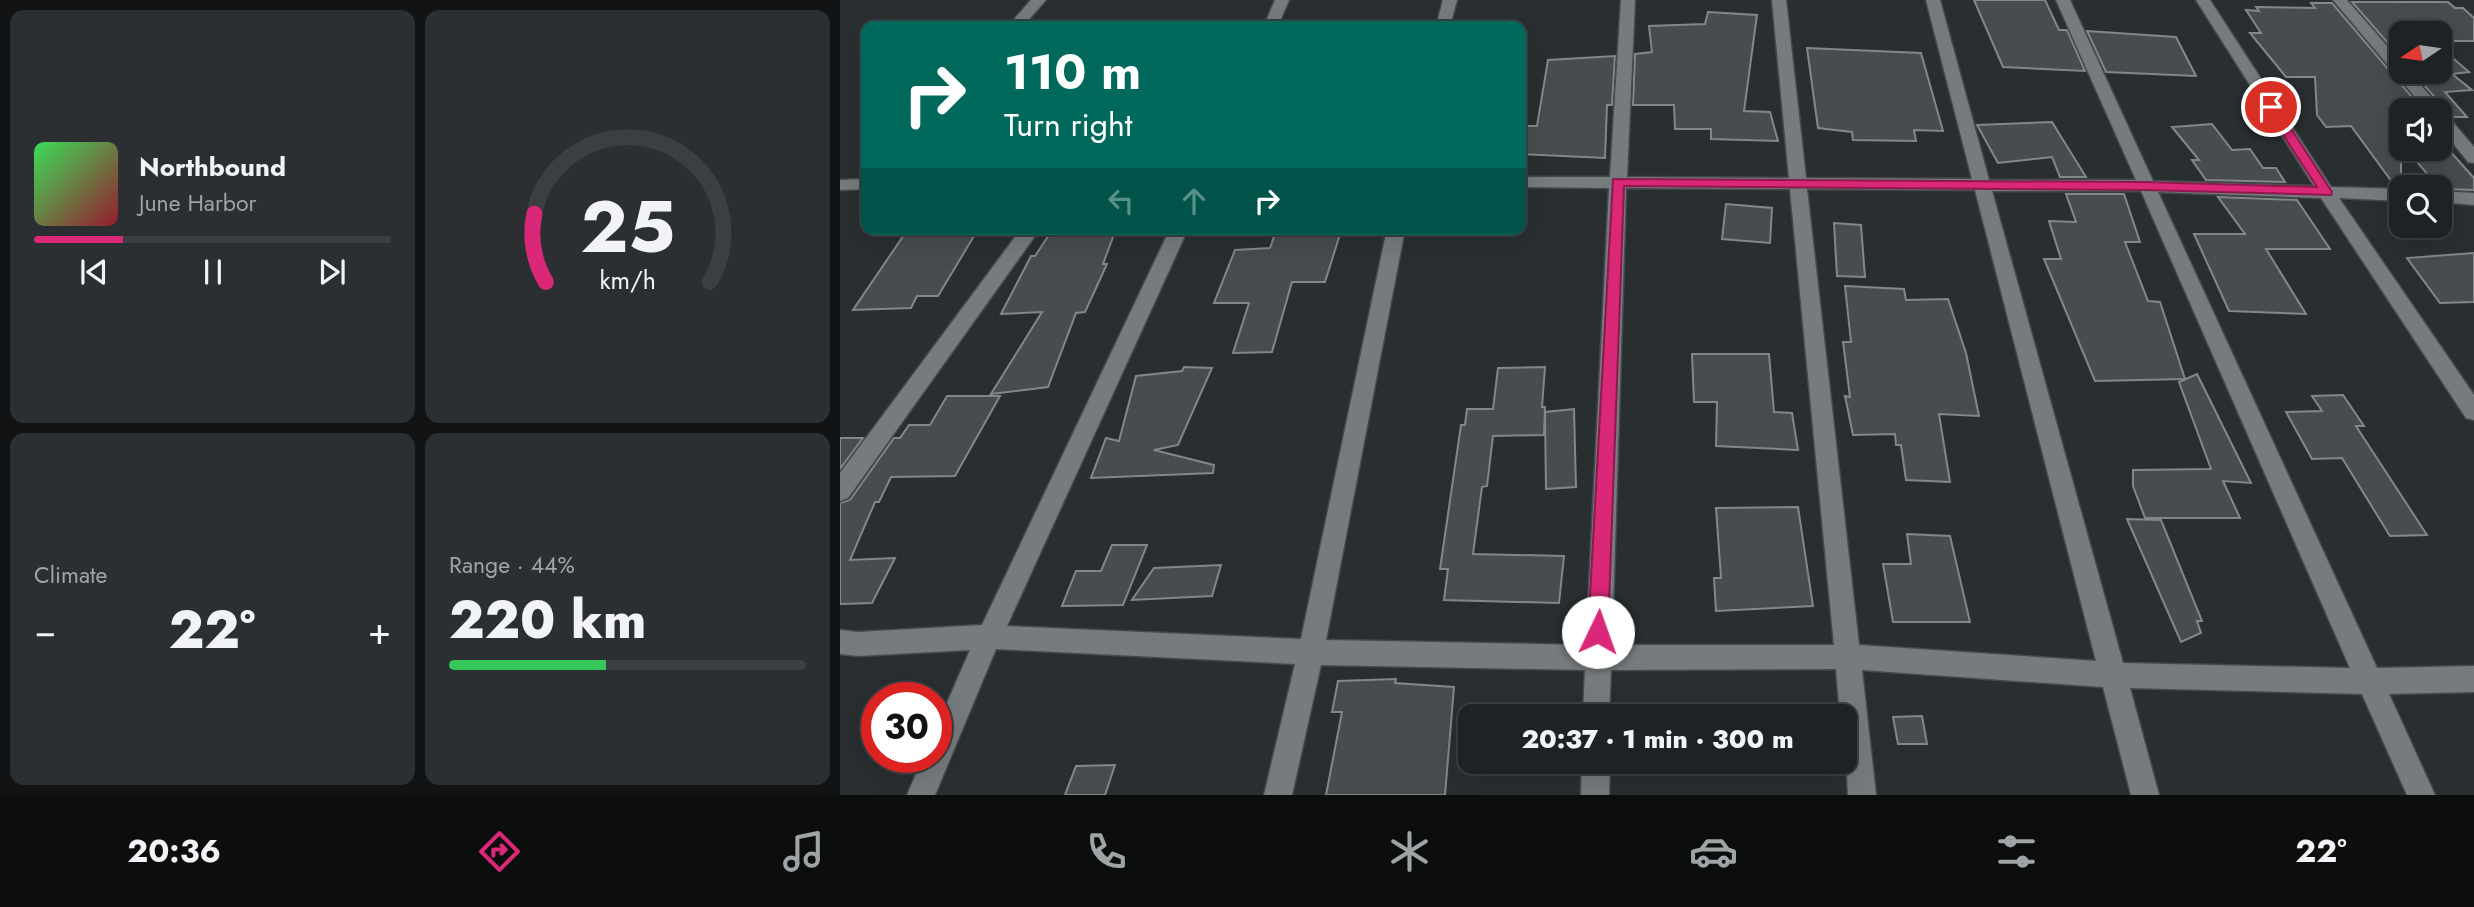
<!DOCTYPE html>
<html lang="en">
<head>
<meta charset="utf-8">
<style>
	body { margin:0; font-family:Jost,sans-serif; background:#2c2f31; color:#f1f3f6; height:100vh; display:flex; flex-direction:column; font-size:26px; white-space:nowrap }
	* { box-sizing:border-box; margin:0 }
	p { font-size:23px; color:#a1a4a6 }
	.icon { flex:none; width:38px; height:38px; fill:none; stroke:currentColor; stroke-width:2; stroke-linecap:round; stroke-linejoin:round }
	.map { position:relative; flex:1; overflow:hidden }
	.drawer { display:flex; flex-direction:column; gap:10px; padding:10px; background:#111314; width:840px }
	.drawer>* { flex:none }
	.hud { position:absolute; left:21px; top:21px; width:665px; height:214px; border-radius:14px; box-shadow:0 7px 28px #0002,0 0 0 2px #3c3f41; background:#00695c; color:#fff; overflow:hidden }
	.needle { width:46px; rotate:257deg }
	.buttons { position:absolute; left:1549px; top:21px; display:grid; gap:14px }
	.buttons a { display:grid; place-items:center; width:63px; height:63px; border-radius:14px; background:#1f2224; box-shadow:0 7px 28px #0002,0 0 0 2px #3c3f41; font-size:35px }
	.speed { position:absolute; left:21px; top:682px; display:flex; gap:14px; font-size:35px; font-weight:700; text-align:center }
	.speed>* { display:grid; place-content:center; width:91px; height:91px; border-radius:50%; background:#1f2224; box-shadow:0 7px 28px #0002,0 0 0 2px #3c3f41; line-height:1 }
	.speed .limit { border:10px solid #d22; background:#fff; color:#111 }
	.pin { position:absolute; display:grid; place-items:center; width:60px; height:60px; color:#fff; margin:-30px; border:4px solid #fff; border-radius:50%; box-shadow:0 2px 7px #0007 }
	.me { position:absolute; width:77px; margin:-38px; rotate:3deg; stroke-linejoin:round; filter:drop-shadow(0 0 5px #0008) }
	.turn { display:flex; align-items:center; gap:24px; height:147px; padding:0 28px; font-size:32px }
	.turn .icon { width:91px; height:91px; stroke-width:2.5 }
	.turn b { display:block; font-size:49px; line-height:60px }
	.lanes { display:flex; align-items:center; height:66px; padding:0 28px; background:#0003; justify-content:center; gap:35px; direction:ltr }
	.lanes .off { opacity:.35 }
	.big { font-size:52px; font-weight:800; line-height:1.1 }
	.drawer .widget { flex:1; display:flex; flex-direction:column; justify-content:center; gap:10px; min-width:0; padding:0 24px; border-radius:14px; background:#2c2f31 }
	.drawer .dial { align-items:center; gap:0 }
	.dial svg { height:182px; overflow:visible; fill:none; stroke:#3c3f41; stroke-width:7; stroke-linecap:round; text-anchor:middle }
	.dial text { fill:#f1f3f6; stroke:none }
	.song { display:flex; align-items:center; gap:21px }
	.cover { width:84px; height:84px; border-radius:10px; background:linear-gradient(135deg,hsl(130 70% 55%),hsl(350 70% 35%)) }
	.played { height:7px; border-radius:4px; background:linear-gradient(90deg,#db2777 25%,#3c3f41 25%) }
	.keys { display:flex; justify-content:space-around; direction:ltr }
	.heat { display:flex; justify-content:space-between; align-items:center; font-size:38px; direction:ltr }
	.charge { height:10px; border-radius:5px; background:linear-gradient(90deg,#34c759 44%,#3c3f41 0) }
	.drawer .tiles { flex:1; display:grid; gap:10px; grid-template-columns:repeat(2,1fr) }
	.trip { position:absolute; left:618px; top:704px; width:399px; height:70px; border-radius:14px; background:#1f2224; box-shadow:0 7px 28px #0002,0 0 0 2px #3c3f41; font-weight:800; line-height:70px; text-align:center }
	.tabs { display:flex; height:112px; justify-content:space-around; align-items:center; background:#0c0e0e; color:#a1a4a6 }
	.tabs .icon { width:49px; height:49px }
	.tabs .on { color:#db2777 }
	.tabs b { font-size:32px; color:#f1f3f6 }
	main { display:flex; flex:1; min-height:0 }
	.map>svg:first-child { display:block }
	.building { fill:#484c4f; stroke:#82878a; stroke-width:2 }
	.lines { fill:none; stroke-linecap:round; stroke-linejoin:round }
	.minor-casing { stroke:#45494b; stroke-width:3 }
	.minor { fill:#767b7e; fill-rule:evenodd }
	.route { fill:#db2777; stroke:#8e194d; stroke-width:2 }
</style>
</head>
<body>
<main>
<section class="drawer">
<div class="tiles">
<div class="widget">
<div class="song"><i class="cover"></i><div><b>Northbound</b><p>June Harbor</p></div></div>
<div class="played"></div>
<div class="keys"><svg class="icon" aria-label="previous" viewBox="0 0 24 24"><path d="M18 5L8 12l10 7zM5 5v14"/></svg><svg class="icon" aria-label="pause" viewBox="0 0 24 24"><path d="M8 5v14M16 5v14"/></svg><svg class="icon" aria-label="next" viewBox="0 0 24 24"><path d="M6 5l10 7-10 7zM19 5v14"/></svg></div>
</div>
<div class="widget dial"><svg viewBox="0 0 100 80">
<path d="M14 69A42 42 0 1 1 86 69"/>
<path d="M14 69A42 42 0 0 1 9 39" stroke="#db2777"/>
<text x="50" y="56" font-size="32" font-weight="700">25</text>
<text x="50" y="72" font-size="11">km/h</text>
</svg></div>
<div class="widget"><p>Climate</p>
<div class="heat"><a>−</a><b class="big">22°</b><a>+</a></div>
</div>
<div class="widget"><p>Range · 44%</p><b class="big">220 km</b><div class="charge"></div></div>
</div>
</section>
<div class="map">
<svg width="1634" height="795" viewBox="0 0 1634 795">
	<rect width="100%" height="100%" fill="#292e30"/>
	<!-- building -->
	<g class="building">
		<path d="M1134 0H1205L1219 30H1227L1245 71 1163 67Z"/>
		<path d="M1512 2H1608L1615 8H1623L1634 18V41H1600V33H1561V58Z"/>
		<path d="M1471 3H1492L1583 110H1561V186H1555L1511 126 1486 127 1477 115 1475 77H1446L1410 33H1421L1406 10 1419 11 1416 7 1475 8Z"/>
		<path d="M868 12 917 15 904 111 930 112 938 141 871 139V129H835L834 105H793L795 54 812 52 809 26 865 24Z"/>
		<path d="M1247 31 1336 37 1356 76 1266 72Z"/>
		<path d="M1600 47 1629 72 1612 74 1632 90 1605 92 1627 117H1612L1603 110 1602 105 1572 72H1600Z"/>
		<path d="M967 48 1081 53 1103 131 1074 130 1076 141 1013 140 1012 132 978 128Z"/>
		<path d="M775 56 772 105H767L765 158 681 154V126H697L708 60Z"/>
		<path d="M1212 122 1246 177H1220L1212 157 1158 163 1137 125Z"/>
		<path d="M1372 124 1392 150 1410 149 1423 168H1436L1445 182 1366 180 1352 160H1359L1332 127Z"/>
		<path d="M1600 140 1634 178V190L1600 189 1566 149H1600Z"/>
		<path d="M1226 194H1284L1300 242H1285L1308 301 1320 302 1345 379 1255 381 1204 259H1221L1209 221 1236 222Z"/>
		<path d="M1378 197 1457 200 1490 249H1426L1466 314 1389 311 1354 234H1405Z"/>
		<path d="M886 204 932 208 930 243 882 239Z"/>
		<path d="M994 223 1021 225 1025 277 997 276Z"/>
		<path d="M68 229H127L123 236H134L98 296H77L71 308 13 310Z"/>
		<path d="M213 229H276L263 264H267L245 312 236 313 208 387 151 394 202 312 161 314 191 256H195Z"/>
		<path d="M436 231H501L485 282H452L432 352 393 353 409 303H374L395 250 430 248Z"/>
		<path d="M1634 253V302L1600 303 1567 258Z"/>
		<path d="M1005 286 1064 289 1066 300 1108 299 1126 353 1139 416 1099 414 1110 482 1066 480 1061 445H1056L1055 434 1013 435 1005 396 1010 397 1003 342H1011Z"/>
		<path d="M852 354H929L934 412 952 413 958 450 876 446 877 402H854Z"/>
		<path d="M344 367 372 368 338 445 314 450 374 465 373 473 251 478 266 438 279 441 296 376 342 371Z"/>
		<path d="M705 367 702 407H705L704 435 653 436 647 486 642 487 633 554 724 556 719 603 604 600 608 569H600L621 425H625L627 409H653L658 368Z"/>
		<path d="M1357 374 1411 483 1383 481 1400 518H1305L1293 486V470L1371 469 1339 382Z"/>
		<path d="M1503 395 1524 426H1516L1587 535 1550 536 1502 458 1472 459 1446 412 1482 411 1472 396Z"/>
		<path d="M107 396H160L115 476 51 477 39 502H35L10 560 55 558 32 603 0 604V503L10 500 54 438H60L69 425H90Z"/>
		<path d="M734 409 736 487 706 489 705 412Z"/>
		<path d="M0 438H23L0 469Z"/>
		<path d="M958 507 973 606 876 611 874 578H881L876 508Z"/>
		<path d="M1287 519 1321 520 1362 621H1357L1361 633 1341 642Z"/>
		<path d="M1067 534 1110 536 1130 622H1053L1043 564H1071Z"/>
		<path d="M272 545H307L283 605 222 606 236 571H261Z"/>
		<path d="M381 565 372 596 292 600 314 568Z"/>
		<path d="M556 679 555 683 614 687 605 795H486L502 712H492L498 681Z"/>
		<path d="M1082 716 1087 744H1058L1053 717Z"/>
		<path d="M275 765 265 795H225L236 766Z"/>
	</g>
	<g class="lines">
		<!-- minor casing -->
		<g class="minor-casing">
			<g id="minor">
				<path d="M191 0H206L183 26H168Z"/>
				<path d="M435 0H449L438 26H424Z"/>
				<path d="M603 0H617L610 26H596Z"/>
				<path d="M781 0H795L787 177 949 178 932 0H946L966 178 1132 179 1086 0H1100L1149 180H1296L1216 0H1230L1313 181 1474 186 1356 0H1370L1491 187 1561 189V201L1499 198 1634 395V420L1626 418 1481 198 1318 192 1537 668 1634 666V692L1549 694 1595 795H1567L1522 694 1290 688 1319 795H1291L1263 687 1022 670 1036 795H1008L1004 716H1000L996 669 771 670 769 716H743L745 670 481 665 452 795H424L455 664 156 649 95 795H67L83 758H96V728L130 650 18 656 0 654V630L18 632 142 625 330 229H348L167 626 461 639 547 229H565L486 640 746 645 769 188 681 187V177H770ZM786 188 950 189 994 645H772ZM967 189 1135 190 1256 661 1019 645ZM1152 191H1301L1510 668 1283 663Z"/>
				<path d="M1493 0H1507L1561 62V72H1569L1600 107V112L1606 114 1634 147V163L1628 162 1600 127V110H1586Z"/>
				<path d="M26 179V189L0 190V180Z"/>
				<path d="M1600 191 1634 193V205L1600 202Z"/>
				<path d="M181 229H200L8 498 0 501V473Z"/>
				<path d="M742 761H770L769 795H741Z"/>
			</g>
		</g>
		<!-- minor -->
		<use href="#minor" class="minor"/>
	</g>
	<!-- route -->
	<path class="route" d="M1427 104H1435L1492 192 1491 195 1304 190 784 186 768 632 765 638 758 641 751 638 748 632 773 179 1304 182 1477 187 1425 107Z"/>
</svg>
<div class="buttons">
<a><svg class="needle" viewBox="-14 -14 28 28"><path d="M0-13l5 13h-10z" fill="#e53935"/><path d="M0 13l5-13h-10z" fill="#a1a4a6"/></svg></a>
<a><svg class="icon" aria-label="sound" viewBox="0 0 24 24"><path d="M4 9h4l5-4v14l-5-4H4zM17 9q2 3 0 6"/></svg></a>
<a><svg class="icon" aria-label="search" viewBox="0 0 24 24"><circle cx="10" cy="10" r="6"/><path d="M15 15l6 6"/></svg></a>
</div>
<div class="speed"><div class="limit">30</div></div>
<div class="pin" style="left:1431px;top:107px;background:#d93025"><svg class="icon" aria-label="arrive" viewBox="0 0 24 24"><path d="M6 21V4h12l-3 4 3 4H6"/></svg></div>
<svg class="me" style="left:758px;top:632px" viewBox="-20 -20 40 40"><circle r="19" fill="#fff"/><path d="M0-13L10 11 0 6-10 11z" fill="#db2777"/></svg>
<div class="trip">20:37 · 1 min · 300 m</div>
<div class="hud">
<div class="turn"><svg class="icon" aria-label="right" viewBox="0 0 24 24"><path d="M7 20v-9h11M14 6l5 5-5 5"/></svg><div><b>110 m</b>Turn right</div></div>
<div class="lanes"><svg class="icon off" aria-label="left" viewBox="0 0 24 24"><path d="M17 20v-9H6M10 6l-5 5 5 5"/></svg><svg class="icon off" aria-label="ahead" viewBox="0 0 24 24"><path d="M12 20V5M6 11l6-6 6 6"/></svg><svg class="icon" aria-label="right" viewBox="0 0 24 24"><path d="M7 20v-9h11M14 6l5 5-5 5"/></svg></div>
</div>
</div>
</main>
<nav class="tabs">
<b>20:36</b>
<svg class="icon on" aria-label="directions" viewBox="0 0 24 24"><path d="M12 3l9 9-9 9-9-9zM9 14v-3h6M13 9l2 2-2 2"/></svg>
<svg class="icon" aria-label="music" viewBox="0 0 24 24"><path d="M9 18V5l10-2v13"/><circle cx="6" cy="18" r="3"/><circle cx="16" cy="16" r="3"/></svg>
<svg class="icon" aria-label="phone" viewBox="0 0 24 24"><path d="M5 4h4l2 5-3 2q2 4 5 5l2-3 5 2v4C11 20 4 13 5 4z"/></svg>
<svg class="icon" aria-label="climate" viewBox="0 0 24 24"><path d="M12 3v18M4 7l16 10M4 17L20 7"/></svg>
<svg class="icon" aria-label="car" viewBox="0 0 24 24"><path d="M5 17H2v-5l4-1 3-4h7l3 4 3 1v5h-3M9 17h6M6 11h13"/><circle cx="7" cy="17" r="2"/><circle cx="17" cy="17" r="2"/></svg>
<svg class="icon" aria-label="filters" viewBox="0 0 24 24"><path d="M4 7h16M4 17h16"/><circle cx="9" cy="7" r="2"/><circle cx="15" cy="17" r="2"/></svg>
<b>22°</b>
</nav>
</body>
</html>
